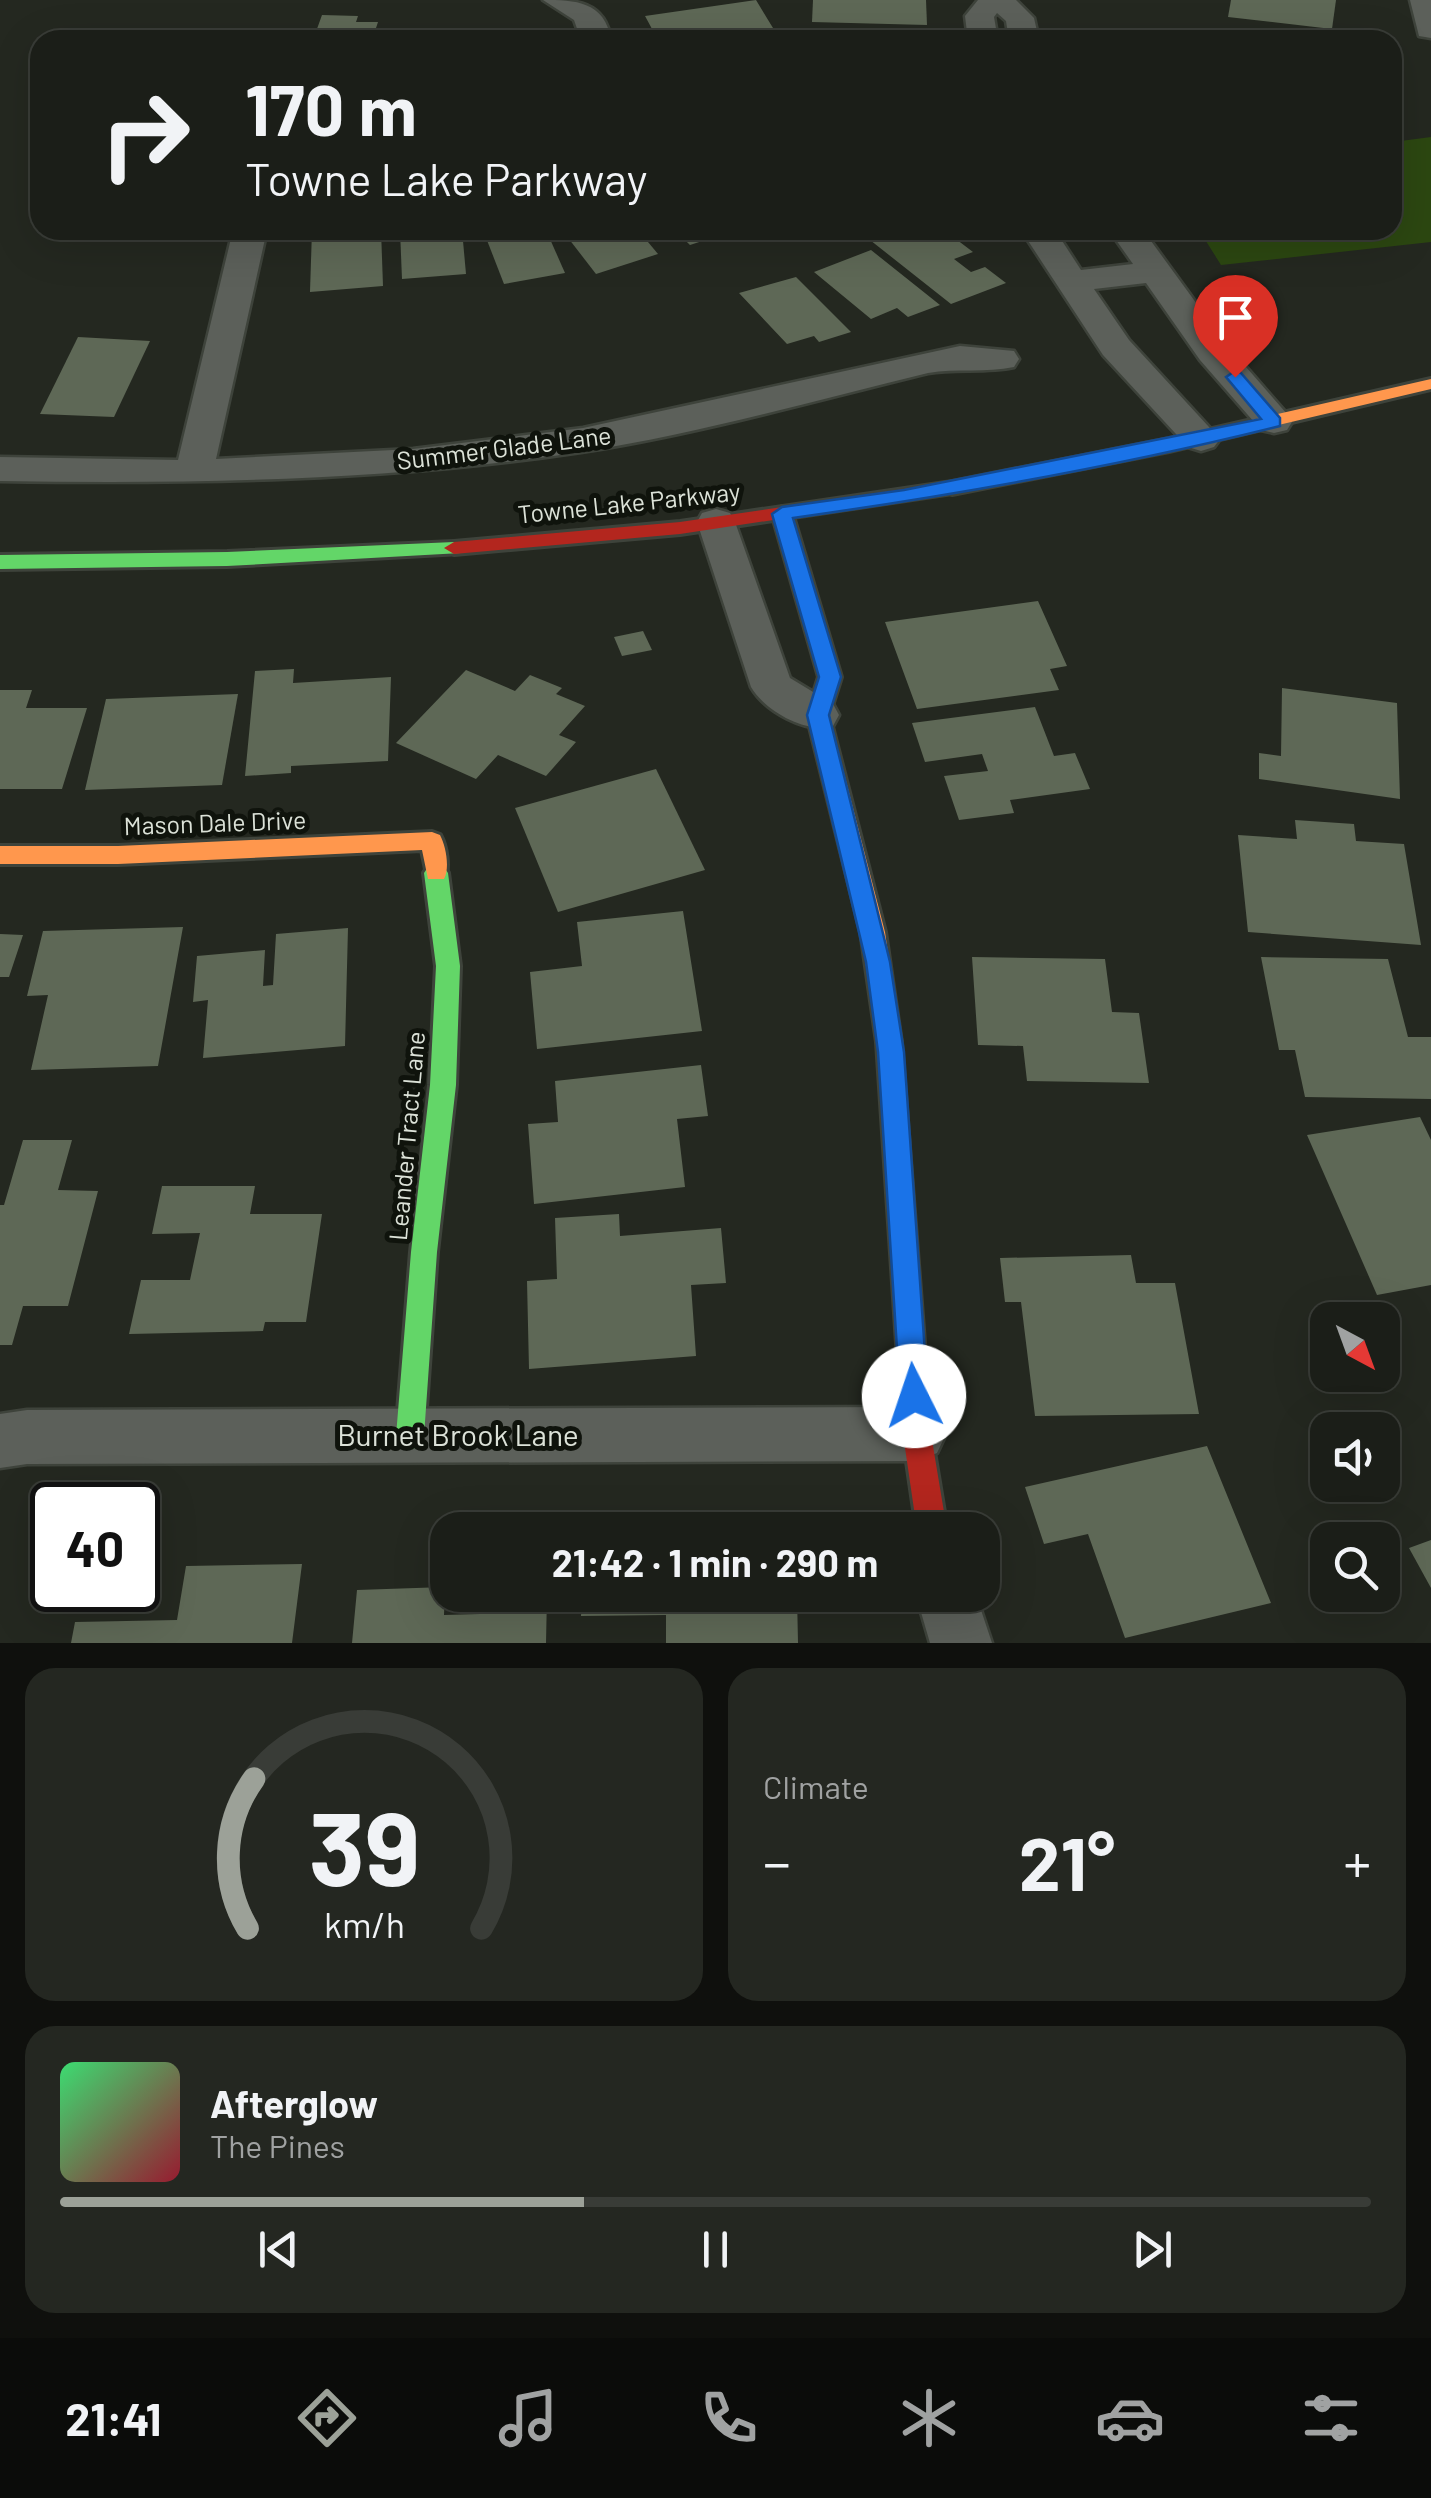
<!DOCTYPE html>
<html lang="en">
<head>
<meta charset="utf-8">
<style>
	body { margin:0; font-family:Barlow,sans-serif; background:#242721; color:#f1f3f6; height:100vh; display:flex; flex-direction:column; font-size:38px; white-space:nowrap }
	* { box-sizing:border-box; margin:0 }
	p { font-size:32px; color:#a0a2a2 }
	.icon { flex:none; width:55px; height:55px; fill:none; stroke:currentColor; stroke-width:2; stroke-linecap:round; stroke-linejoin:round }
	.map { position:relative; height:1643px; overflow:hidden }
	.sheet { display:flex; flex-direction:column; gap:25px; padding:25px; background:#0f100d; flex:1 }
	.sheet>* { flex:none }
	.guide { position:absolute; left:30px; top:30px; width:1372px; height:210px; border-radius:30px; box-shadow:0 10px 40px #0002,0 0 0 2px #393c37; background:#1b1e18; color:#f1f3f6; overflow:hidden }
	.needle { width:65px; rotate:139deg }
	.tools { position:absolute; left:1310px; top:1302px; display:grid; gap:20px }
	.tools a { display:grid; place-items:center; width:90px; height:90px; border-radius:20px; background:#1b1e18; box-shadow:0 10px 40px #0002,0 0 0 2px #393c37; font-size:50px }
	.speed { position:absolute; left:30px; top:1482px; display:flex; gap:20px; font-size:50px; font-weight:700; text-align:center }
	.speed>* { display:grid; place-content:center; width:130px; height:130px; border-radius:50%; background:#1b1e18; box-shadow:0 10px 40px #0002,0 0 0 2px #393c37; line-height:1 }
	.speed .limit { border:5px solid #111; border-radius:15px; background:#fff; color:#111 }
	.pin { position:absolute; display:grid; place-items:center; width:85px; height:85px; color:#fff; margin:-102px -42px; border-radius:50% 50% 50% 0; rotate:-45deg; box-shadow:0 0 10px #0007 }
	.pin .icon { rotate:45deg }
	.me { position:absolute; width:110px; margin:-55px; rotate:356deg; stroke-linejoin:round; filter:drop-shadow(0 0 8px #0008) }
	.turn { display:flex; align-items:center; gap:35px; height:210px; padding:0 50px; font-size:45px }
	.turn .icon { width:130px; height:130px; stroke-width:2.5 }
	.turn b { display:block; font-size:70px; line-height:85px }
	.big { font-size:75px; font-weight:700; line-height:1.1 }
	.sheet .tile { flex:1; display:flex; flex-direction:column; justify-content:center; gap:15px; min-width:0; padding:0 35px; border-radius:30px; background:#242721 }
	.sheet .dial { align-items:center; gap:0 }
	.dial svg { height:260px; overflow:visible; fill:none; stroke:#393c37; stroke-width:7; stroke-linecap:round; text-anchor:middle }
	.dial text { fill:#f1f3f6; stroke:none }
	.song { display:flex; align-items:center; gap:30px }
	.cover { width:120px; height:120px; border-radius:15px; background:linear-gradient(135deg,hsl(140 70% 55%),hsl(350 70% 35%)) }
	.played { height:10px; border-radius:5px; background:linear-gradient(90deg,#9ca198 40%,#393c37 40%) }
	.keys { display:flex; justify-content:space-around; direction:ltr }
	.heat { display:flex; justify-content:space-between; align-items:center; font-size:55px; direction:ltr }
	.sheet .tiles { flex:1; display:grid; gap:25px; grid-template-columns:1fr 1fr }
	.tile:last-child { grid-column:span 2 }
	.trip { position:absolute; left:430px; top:1512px; width:570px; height:100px; border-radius:30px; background:#1b1e18; box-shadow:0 10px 40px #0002,0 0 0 2px #393c37; font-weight:700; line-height:100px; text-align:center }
	.tab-bar { display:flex; height:160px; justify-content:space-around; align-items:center; background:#0b0c0a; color:#a0a2a2 }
	.tab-bar .icon { width:70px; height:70px }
	.tab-bar .on { color:#9ca198 }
	.tab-bar b { font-size:45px; color:#f1f3f6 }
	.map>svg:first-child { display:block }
	.water { fill:#2c4711 }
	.building { fill:#5e6856 }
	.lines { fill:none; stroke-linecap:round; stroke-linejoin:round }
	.street-casing { stroke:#3e433b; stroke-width:5 }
	.fast-casing { stroke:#3e433b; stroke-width:6 }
	.slow-casing { stroke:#3e433b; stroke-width:6 }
	.jam-casing { stroke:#3e433b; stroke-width:6 }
	.street { fill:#5c605a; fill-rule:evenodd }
	.fast { fill:#63d668; fill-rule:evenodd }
	.slow { fill:#ff974d; fill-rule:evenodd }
	.jam { fill:#b3261e; fill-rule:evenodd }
	.route { fill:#1a73e8; stroke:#114b97; stroke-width:2.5 }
	.labels { text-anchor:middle; stroke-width:10; stroke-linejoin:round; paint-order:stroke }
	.street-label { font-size:25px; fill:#dce2d8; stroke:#0f130c }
	.near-street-label { font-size:30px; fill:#dce2d8; stroke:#0f130c }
</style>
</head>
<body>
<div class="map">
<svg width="1431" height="1643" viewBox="0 0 1431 1643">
	<rect width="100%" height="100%" fill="#242820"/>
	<!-- water -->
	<path class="water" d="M1431 137V242L1221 265 1199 230H1392L1393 142Z"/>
	<!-- building -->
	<g class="building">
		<path d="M756 0 773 28 708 37 702 28 683 31 688 40H658L645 16Z"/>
		<path d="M813 0H926L927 25 812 22Z"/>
		<path d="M1231 0H1336L1332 29 1228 17Z"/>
		<path d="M322 15 358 16 356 22H378L372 40H313Z"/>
		<path d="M819 30 929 32 930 40H819Z"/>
		<path d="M312 230H381L383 286 310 292Z"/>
		<path d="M400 230H462L466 274 402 279Z"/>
		<path d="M483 230H546L565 273 504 284Z"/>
		<path d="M562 230H638L658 254 596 274Z"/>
		<path d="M660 230H733V231L690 245 680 235 669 238Z"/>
		<path d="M898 230H944L973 252 954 259 971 272 985 267 1006 283 951 304 870 240Z"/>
		<path d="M871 250 940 305 908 317 897 308 871 319 814 272Z"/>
		<path d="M796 277 851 332 819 342 814 336 787 344 739 293Z"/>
		<path d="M78 337 150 341 114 417 40 414Z"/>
		<path d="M1038 601 1067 666 1050 669 1059 690 917 709 885 622Z"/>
		<path d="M643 631 652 650 622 656 614 637Z"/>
		<path d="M294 669 293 683 391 677 388 761 291 766V773L245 776 255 671Z"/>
		<path d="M466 670 515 691 530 675 562 688 556 694 585 706 559 735 576 742 546 776 498 755 476 779 396 743Z"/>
		<path d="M1282 688 1397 703 1400 799 1259 779V753L1281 756Z"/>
		<path d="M0 690H32L26 708H87L62 789H0Z"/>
		<path d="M238 694 222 785 85 790 106 699Z"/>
		<path d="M1035 707 1054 756 1075 753 1090 789 1010 800 1014 813 959 820 944 776 988 771 982 754 925 762 912 723Z"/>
		<path d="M656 769 705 870 558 912 515 808Z"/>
		<path d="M1295 820 1354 824 1356 841 1404 844 1421 945 1248 932 1238 835 1297 839Z"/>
		<path d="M683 911 702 1031 537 1049 530 972 582 966 577 922Z"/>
		<path d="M183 927 158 1066 31 1070 48 995 27 996 43 931Z"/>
		<path d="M348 928 345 1046 203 1058 208 1000 193 1002 197 956 265 950 263 986 273 985 276 934Z"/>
		<path d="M0 934 23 935 9 977H0Z"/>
		<path d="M972 957 1105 959 1112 1012 1139 1013 1149 1083 1027 1081 1023 1046 978 1045Z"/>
		<path d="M1261 957 1388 959 1408 1037H1431V1099L1305 1097 1295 1050H1279Z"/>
		<path d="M701 1065 708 1116 677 1119 685 1187 534 1204 528 1124 558 1122 555 1081Z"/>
		<path d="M1420 1117 1431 1140V1285L1377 1295 1307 1135Z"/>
		<path d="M23 1140H72L58 1190 98 1191 68 1306H23L12 1345H0V1205H4Z"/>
		<path d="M162 1186H255L250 1214H322L306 1322H265L263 1331 129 1334 141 1280H190L200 1233 152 1234Z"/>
		<path d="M619 1214 620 1236 721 1228 726 1283 691 1285 696 1356 529 1369 527 1281 557 1279 555 1218Z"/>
		<path d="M1131 1255 1136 1283H1175L1199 1414 1035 1416 1021 1302H1005L1000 1258Z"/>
		<path d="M1207 1446 1271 1603 1125 1638 1088 1534 1044 1544 1025 1487Z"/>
		<path d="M1431 1540V1588L1409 1548Z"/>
		<path d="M302 1564 292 1643H71L75 1622 177 1620 186 1566Z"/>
		<path d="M445 1587 444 1615 480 1614 481 1595H547L546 1643H352L357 1590Z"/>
		<path d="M582 1595H797L798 1643H666V1615L581 1616Z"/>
	</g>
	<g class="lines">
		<!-- street casing -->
		<g class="street-casing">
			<g id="street">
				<path d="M543 0C575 0 605 1 611 40H581L574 20Z"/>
				<path d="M978 0H1016L1034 18 1039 40H1009L1006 21 997 13 994 17 998 40H968L965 16Z"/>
				<path d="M1410 0H1431V38L1419 36Z"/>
				<path d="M233 230H267L216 459 413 449 583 428 960 346 1014 351 1019 359 1014 367C986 373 956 368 928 373 813 401 698 434 581 452 388 481 195 484 0 481V457L178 460Z"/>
				<path d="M1021 230H1055L1081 270 1133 264 1109 230H1143L1226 344 1287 414 1292 422 1287 430 1274 433 1261 430 1200 360 1146 283 1094 289 1129 340 1220 439 1214 447 1201 451 1188 447 1103 355Z"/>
				<path d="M716 509 730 513 735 522 790 678 833 704 839 715 833 726C806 734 765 711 751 687L697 522 702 513Z"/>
				<path d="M917 1407 937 1415 946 1434 937 1453 917 1461 27 1464 0 1468V1414L27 1410Z"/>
				<path d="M916 1595H976L992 1643H930Z"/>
			</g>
		</g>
		<!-- fast casing -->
		<g class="fast-casing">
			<g id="fast">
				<path d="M454 542 464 548 461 553 227 566 0 569V555L227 552Z"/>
				<path d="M436 864 444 867 448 873 460 966 456 1085 437 1252 424 1436 420 1446 410 1450 400 1446 396 1436 411 1252 430 1085 436 966 424 873 428 867Z"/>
			</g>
		</g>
		<!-- slow casing -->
		<g class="slow-casing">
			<g id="slow">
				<path d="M1431 379V389L1169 451 952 494 942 488 952 482 1169 439Z"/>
				<path d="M782 507 792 513 841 677 829 715 885 932 901 1042 898 1049 889 1052 880 1049 877 1042 861 932 807 715 819 677 772 513Z"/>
				<path d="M432 832 440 835C446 846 450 868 444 879H428L422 850 118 864H0V846H118Z"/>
			</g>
		</g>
		<!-- jam casing -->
		<g class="jam-casing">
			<g id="jam">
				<path d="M952 482 962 488 959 492 680 534 454 554 444 548 454 542 680 522Z"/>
				<path d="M889 1032 898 1035 901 1042 931 1434 947 1530H917L903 1434 877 1042 880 1035Z"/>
			</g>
		</g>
		<!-- street -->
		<use href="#street" class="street"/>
		<!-- fast -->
		<use href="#fast" class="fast"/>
		<!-- slow -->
		<use href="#slow" class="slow"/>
		<!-- jam -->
		<use href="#jam" class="jam"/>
	</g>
	<!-- route -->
	<path class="route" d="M1235 371 1241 373 1280 418V426C1120 466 956 495 793 518L841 677 829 715 890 962 904 1052 928 1396 924 1406 914 1410 904 1406 900 1396 878 1052 866 962 807 715 819 677 772 514 782 507 904 490 1261 419 1226 377Z"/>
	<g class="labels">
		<!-- street labels -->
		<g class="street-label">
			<text transform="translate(504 448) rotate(-7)" y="9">Summer Glade Lane</text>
			<text transform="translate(629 503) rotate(-6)" y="9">Towne Lake Parkway</text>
			<text transform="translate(215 823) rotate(-2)" y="9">Mason Dale Drive</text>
			<text transform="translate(407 1136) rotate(-85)" y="9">Leander Tract Lane</text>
		</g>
		<!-- near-street labels -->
		<g class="near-street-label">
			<text x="458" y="1446">Burnet Brook Lane</text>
		</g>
	</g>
</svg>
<div class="tools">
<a><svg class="needle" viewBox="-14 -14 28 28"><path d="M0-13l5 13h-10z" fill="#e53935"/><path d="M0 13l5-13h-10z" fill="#a0a2a2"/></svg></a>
<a><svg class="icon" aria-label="sound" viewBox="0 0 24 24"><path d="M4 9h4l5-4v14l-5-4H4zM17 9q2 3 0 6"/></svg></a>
<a><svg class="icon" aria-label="search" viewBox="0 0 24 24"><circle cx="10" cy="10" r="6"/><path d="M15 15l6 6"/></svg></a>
</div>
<div class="speed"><div class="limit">40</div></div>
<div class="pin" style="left:1235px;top:377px;background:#d93025"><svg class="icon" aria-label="arrive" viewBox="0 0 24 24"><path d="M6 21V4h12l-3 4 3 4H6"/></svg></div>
<svg class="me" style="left:914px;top:1396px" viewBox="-20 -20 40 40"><circle r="19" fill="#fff"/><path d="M0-13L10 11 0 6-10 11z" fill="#1a73e8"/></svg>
<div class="trip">21:42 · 1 min · 290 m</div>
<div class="guide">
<div class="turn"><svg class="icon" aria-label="right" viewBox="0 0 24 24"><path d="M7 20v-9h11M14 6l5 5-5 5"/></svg><div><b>170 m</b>Towne Lake Parkway</div></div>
</div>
</div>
<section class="sheet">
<div class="tiles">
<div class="tile dial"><svg viewBox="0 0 100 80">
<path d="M14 69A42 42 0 1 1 86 69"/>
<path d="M14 69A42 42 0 0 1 16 23" stroke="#9ca198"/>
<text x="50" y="56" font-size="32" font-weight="700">39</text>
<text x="50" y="72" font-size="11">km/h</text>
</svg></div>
<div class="tile"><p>Climate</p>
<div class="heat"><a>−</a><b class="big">21°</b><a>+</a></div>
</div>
<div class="tile">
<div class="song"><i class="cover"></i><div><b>Afterglow</b><p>The Pines</p></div></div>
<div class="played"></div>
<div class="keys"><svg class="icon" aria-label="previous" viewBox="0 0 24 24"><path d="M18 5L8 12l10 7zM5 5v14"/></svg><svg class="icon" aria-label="pause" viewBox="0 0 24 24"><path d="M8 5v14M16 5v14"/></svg><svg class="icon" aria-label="next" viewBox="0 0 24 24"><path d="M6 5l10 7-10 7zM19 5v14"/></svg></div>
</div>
</div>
</section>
<nav class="tab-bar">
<b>21:41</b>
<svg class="icon on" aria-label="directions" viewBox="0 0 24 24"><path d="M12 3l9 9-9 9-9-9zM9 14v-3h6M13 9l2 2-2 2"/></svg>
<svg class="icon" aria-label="music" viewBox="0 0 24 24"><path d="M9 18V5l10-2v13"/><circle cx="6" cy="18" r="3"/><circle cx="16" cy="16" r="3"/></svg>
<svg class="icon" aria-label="phone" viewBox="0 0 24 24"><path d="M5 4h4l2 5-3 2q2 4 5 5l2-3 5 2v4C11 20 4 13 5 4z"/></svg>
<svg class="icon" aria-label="climate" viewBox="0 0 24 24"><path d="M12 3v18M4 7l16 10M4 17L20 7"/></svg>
<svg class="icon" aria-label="car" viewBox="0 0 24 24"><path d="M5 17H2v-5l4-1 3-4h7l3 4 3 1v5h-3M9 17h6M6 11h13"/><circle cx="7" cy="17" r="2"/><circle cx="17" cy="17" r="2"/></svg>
<svg class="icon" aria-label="filters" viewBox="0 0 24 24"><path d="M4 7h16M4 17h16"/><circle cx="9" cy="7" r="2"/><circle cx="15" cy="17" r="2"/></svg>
</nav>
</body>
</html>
